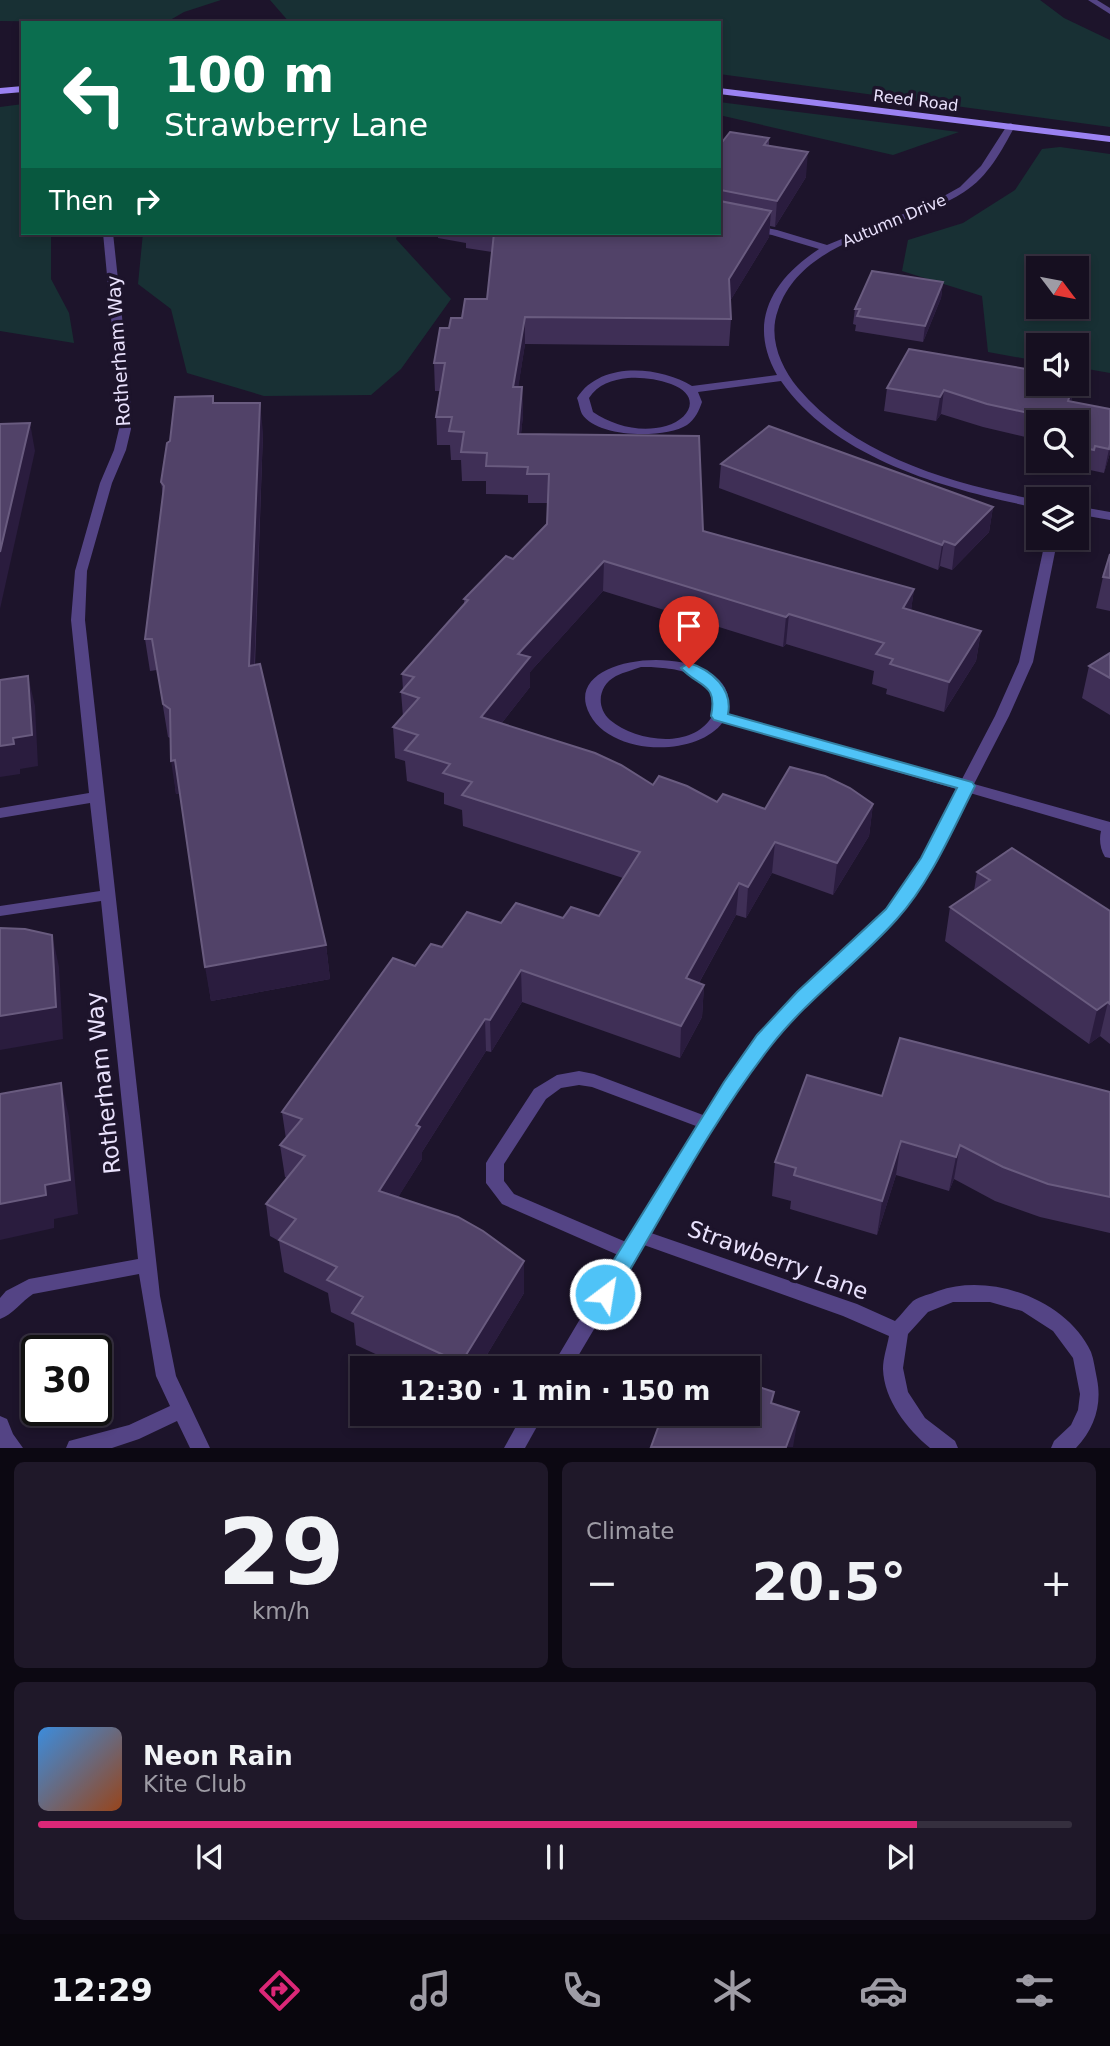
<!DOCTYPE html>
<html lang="en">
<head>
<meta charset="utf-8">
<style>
	body { margin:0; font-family:"DejaVu Sans",sans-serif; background:#1f1829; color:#f1f3f6; height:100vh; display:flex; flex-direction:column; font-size:26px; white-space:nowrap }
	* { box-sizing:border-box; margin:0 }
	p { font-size:23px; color:#9e9ca5 }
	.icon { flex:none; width:38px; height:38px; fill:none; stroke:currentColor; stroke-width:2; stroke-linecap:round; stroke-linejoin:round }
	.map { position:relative; height:1448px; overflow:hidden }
	.drawer { display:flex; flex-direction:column; gap:14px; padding:14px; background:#0c0812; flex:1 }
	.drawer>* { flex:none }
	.banner { position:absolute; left:21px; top:21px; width:700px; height:214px; border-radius:0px; box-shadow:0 4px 10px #0003,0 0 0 2px #352f3e; background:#0b6e4f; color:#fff; overflow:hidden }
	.needle { width:46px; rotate:122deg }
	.fabs { position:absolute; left:1026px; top:256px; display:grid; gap:14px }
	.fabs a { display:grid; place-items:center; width:63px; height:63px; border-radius:0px; background:#160f20; box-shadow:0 4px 10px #0003,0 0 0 2px #352f3e; font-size:35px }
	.speed { position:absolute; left:21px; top:1335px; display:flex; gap:14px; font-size:35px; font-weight:700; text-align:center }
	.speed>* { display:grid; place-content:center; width:91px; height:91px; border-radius:50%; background:#160f20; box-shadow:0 4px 10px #0003,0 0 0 2px #352f3e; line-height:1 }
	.speed .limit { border:4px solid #111; border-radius:10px; background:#fff; color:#111 }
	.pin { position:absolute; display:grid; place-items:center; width:60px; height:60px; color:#fff; margin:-72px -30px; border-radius:50% 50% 50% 0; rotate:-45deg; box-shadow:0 0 7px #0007 }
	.pin .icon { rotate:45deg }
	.me { position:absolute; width:77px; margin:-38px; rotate:31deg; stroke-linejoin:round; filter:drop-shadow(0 0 5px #0008) }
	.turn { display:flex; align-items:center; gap:24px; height:147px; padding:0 28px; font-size:32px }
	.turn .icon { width:91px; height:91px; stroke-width:2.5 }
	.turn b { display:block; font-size:49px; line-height:60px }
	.then { display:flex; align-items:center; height:66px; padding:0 28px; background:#0003; gap:14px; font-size:26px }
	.big { font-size:52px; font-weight:800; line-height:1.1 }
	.drawer .card { flex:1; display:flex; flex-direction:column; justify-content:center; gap:10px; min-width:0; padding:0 24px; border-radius:10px; background:#1f1829 }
	.drawer .dial { align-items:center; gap:0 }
	.dial b { font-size:91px; line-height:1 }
	.song { display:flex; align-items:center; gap:21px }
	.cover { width:84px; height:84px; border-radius:10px; background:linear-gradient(135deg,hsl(210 70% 55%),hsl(20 70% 35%)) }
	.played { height:7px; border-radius:4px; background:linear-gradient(90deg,#db2777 85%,#352f3e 85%) }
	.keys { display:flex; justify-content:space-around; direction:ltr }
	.heat { display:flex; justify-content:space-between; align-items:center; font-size:38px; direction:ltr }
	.drawer .tiles { flex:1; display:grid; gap:14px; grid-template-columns:1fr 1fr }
	.card:last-child { grid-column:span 2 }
	.trip { position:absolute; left:350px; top:1356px; width:410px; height:70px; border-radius:0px; background:#160f20; box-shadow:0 4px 10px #0003,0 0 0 2px #352f3e; font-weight:800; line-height:70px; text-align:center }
	.dock { display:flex; height:112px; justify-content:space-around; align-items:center; background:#09060d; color:#9e9ca5 }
	.dock .icon { width:49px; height:49px }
	.dock .selected { color:#db2777 }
	.dock b { font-size:32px; color:#f1f3f6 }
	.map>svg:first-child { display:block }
	.green { fill:#183034; fill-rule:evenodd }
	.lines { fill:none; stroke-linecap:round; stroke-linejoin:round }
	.lane { fill:#544485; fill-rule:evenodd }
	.street { fill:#544485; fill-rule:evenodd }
	.secondary { fill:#9b82f2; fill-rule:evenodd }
	.wall { fill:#3f2f56 }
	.shaded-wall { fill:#2a1c3e }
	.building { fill:#514268; stroke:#695b7f; stroke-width:2 }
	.route { fill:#4fc3f7; stroke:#337fa1; stroke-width:2 }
	.labels { text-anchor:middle; stroke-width:7; stroke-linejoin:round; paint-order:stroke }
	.far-street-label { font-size:16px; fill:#e9e1fc; stroke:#1d142b }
	.street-label { font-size:19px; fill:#e9e1fc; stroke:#1d142b }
	.near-street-label { font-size:23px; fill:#e9e1fc; stroke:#1d142b }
</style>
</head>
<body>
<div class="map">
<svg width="1110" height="1448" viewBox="0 0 1110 1448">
	<rect width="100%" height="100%" fill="#1d142b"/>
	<!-- green -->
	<g class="green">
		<path d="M0 0H221L184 12 165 23 0 21Z"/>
		<path d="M270 0H1040L1064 18 1110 40V127L719 74V23H290Z"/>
		<path d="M719 102 959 132 893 155 719 115Z"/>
		<path d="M23 104V233H51V279L69 313 74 343 0 331V107Z"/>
		<path d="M1060 147 1110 154V373L1076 367V345H1038V361L988 352 982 296 902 271 908 240 963 223 1015 190 1042 149ZM1038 268H1076V306H1038Z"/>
		<path d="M143 233H398L396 239 451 299 401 369 371 395 264 396 187 373 171 309 138 284Z"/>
	</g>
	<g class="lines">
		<!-- lane -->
		<path class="lane" d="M1088 0H1097L1110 8V14Z"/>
		<!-- street -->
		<g class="street">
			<path d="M1011 123 1015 126C1002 150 988 177 964 192 905 230 803 236 778 310 768 337 780 366 798 388 856 457 953 484 1038 500V508C949 490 836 460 781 381L698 392 702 402C699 411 695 419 687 425 665 439 597 438 582 414 580 410 579 403 577 398 600 361 659 366 692 386L777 375C747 322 772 280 819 249L772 235 719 224V218L777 230 827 245 935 201 960 187 981 166 1008 124ZM628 378C642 377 657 379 671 384 701 395 692 418 666 426 641 433 614 426 593 412L589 398C598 384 612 380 628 378Z"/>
			<path d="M103 233H113L130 391 131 429 126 450 112 483 87 571 85 620 160 1296 176 1376 210 1448H190L177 1421 139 1439 112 1448H66L69 1441 129 1425 170 1406 156 1376 139 1274 33 1294C22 1301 12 1315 0 1319V1298L6 1291 29 1279 138 1259 101 901 0 916V906L100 891 90 803 0 818V808L89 793 71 620 75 571 100 483 114 450 119 429 118 391Z"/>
			<path d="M1076 506 1110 512V520L1076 514Z"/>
			<path d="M1046 537H1058L1033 662 1009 716 974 784 1110 822V858L1105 857C1100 849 1099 839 1101 831L970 793 936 860 898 918 809 1001 770 1044 706 1139 651 1233 857 1304 895 1321C901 1315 907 1307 913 1301 920 1296 931 1294 938 1291 991 1272 1067 1300 1091 1352 1094 1360 1095 1370 1097 1379 1102 1404 1095 1428 1076 1448H1051L1054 1441 1071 1425 1078 1410 1080 1394 1073 1358 1053 1331 1022 1311 990 1302H953L928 1312 908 1334 903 1368 908 1392 925 1418 955 1441 958 1448H930C907 1429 884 1400 883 1369 883 1358 887 1347 889 1336L843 1316 644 1245 571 1368H551L618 1255 502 1204 486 1183V1163L489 1158 534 1089 557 1075 579 1071 594 1074 703 1115 758 1036 797 993 886 910 921 858 957 789 723 722C695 760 600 756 586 705 571 645 748 642 727 714L961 781 995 716 1019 662ZM641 667C665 667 716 670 715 703 715 709 714 714 711 718 690 750 635 741 610 720 595 706 599 685 616 676 624 672 633 670 641 667ZM579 1085 592 1087 696 1126 626 1242 514 1194 504 1181V1164L546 1099 561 1088Z"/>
			<path d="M523 1414H544L525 1448H504Z"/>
			<path d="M0 1416 7 1419 13 1434 23 1448H0Z"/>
		</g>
		<!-- secondary -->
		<g class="secondary">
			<path d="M23 86V92L0 94V88Z"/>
			<path d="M719 88 1110 136V142L719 94Z"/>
		</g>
	</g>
	<!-- wall -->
	<g class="wall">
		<path d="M769 138V146L806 177 775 227 770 226 769 237 730 301 731 319 729 346 525 344 518 387H522L523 415 521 434 703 531 914 589 911 610 981 631 976 661 944 712 886 694 887 689 872 684 874 671 786 644 783 647 603 591 530 672V687L501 724 653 785 717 802 765 809 873 804 869 836 833 895 772 873 746 918 736 915 699 983 704 985 702 1017 680 1058 522 1002 491 1052 486 1051 422 1152V1159L398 1197 524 1293 479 1368H406L356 1345 354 1323 331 1312 328 1293 284 1272 279 1241 270 1236 266 1204 287 1178 285 1177 280 1145 286 1139 282 1112 415 966 442 947 501 923 563 918 599 916 623 878 463 826 462 810 444 804V793L407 781 405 761 395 758 393 727 403 717 401 692 403 690 402 674 464 604V599L513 559 547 524 548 503H528V495L486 494V481H462L461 460H451L450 445H437L436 417 441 391H435L434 363 449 328 487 299 492 252 466 248V243L438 238V233H719V146Z"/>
		<path d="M943 282 941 298 923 342 855 331 856 325 853 324 855 309Z"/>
		<path d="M1038 383H1075L1071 402 1110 409V453L1104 473 1090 470 1089 474 1034 463 1038 443V460H1076V422H1038V440L983 427 941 414 936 421 884 411 887 388Z"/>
		<path d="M213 396 214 403 263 432 255 665 326 945 330 979 211 1001 180 793 176 794 170 738 168 737 157 670 150 671 145 639 163 496 161 482 170 441Z"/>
		<path d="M721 464 993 507 989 532 952 570 940 566 938 570 719 488Z"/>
		<path d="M1110 554V611L1096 608 1103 577Z"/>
		<path d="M1110 653V715L1082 698 1089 666Z"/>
		<path d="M977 872 1110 911V1044L1100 1036 1089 1044 945 941 950 907 974 891Z"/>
		<path d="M1110 1092V1233L1040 1217 995 1201 954 1179 949 1191 896 1175 877 1235 790 1209 791 1201 772 1196 775 1162 882 1096Z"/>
	</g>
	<!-- shaded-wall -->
	<g class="shaded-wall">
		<path d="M808 152 806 177 775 227 777 201Z"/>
		<path d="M771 211 769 237 727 306 729 279Z"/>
		<path d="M943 282 941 298 923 342 925 326Z"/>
		<path d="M525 317V344L514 415 513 387Z"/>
		<path d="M1074 383 1071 401 1065 422 1068 401Z"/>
		<path d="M522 387 523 415 518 462V434Z"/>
		<path d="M944 390 941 414 936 421 940 397Z"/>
		<path d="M260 403 263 432 253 698 249 666Z"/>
		<path d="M30 423 35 451 0 609V552Z"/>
		<path d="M1110 444V453L1104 473 1109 449Z"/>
		<path d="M993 507 989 532 952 570 955 545Z"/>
		<path d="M944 541 940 566 938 570 942 545Z"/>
		<path d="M604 561 603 591 530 672V687L482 748 481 717 518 654Z"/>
		<path d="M914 589 910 618 903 608Z"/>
		<path d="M789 614 786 644 783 647 786 617Z"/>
		<path d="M981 631 976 661 944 712 949 682Z"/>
		<path d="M28 676 35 706 38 766 20 769V774L0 777V746L13 738Z"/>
		<path d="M175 760 180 793 176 794 171 761Z"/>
		<path d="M873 804 869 836 833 895 837 863Z"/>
		<path d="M775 842 772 873 746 918 748 887Z"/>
		<path d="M739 883 736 915 684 1010 686 978Z"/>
		<path d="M52 935 59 967 63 1039 0 1050V1016Z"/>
		<path d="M326 945 330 979 211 1001 205 967Z"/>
		<path d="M521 970 522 1002 491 1052 490 1020Z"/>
		<path d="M704 985 702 1017 680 1058 681 1026Z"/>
		<path d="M1108 1002 1100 1036 1089 1044 1097 1010Z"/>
		<path d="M485 1019 486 1051 422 1152V1159L382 1223 379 1191 416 1125Z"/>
		<path d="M61 1083 69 1117 78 1214 54 1219V1228L0 1240V1204L45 1185Z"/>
		<path d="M901 1141 896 1175 877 1235 882 1201Z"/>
		<path d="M960 1145 954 1179 949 1191 956 1157Z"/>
		<path d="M524 1261V1293L479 1368H461V1363Z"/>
		<path d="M799 1412 793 1447H786Z"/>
	</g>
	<!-- building -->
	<g class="building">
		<path d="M730 132 769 138 764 145 808 152 777 201 721 190 719 192V146Z"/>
		<path d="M719 199 720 201 771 211 729 279 731 319 525 317 513 387H522L518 434 699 436 703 531 914 589 903 608 981 631 949 682 890 664 893 659 876 654 884 643 789 614 786 617 604 561 518 654 530 657 481 717 595 753 621 765 653 785 659 776 687 786 717 802 723 794 765 809 790 767 825 776 850 788 873 804 837 863 775 842 748 887 739 883 686 978 704 985 681 1026 521 970 490 1020 485 1019 416 1125 420 1127 379 1191 458 1217 483 1231 524 1261 461 1363 352 1313 363 1297 327 1280 337 1267 279 1240 296 1219 266 1204 305 1156 280 1145 302 1119 282 1112 393 958 415 966 431 944 442 947 467 912 501 923 516 903 563 918 571 907 599 916 640 852 462 795 472 782 443 773 450 764 405 750 418 735 393 727 419 698 401 692 414 677 402 674 468 600 464 599 506 556 513 559 547 524 549 474H527L528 467 486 466 487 453 461 452 464 432 449 431 452 417H436L445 363H434L440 328H449L451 318H462L465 299H487L494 233H719Z"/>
		<path d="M872 271 943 282 925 326 857 316 860 309H855Z"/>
		<path d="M909 349 1038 371V383H1074L1068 401 1110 409V444L1109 449 1095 446 1094 450 1076 446V422H1045L1047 417 987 404 944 390 940 397 887 388Z"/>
		<path d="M213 396V403H260L249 666 260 664 326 945 205 967 175 760 171 761 170 709 163 704 152 639H145L164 486 161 482 167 443 170 441 175 397Z"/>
		<path d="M30 423 0 552V424Z"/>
		<path d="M769 426 993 507 955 545 944 541 942 545 721 464Z"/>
		<path d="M1110 554V578L1103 577Z"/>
		<path d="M1110 653V678L1089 666Z"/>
		<path d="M28 676 32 735 13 738 14 744 0 746V680Z"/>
		<path d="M1012 848 1110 911V1004L1108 1002 1097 1010 950 907 990 880 977 872Z"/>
		<path d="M0 928 25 929 52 935 56 1007 0 1016Z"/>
		<path d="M900 1038 1110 1092V1197L1048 1184 1003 1167 960 1145 956 1157 901 1141 882 1201 794 1175 796 1168 775 1162 807 1075 882 1096Z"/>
		<path d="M61 1083 70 1180 45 1185 46 1195 0 1204V1094Z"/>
		<path d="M683 1362 703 1368H681Z"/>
		<path d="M747 1383 774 1392 771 1403 799 1412 786 1447H651L663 1414H747Z"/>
	</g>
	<!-- route -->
	<path class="route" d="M689 663C712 670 733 689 728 714L972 782 975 786C953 829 930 883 897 919 857 964 807 999 770 1047 710 1124 663 1216 612 1300L605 1303 597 1300 594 1294 597 1287 724 1082 757 1035 797 992 886 909 921 858 957 788 714 720 711 716C718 682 699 688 681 668Z"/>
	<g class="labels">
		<!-- far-street labels -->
		<g class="far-street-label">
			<text transform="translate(916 100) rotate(7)" y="6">Reed Road</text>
			<text transform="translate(894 220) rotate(-23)" y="6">Autumn Drive</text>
		</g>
		<!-- street labels -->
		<g class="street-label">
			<text transform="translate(118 351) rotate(-94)" y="7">Rotherham Way</text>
		</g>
		<!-- near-street labels -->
		<g class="near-street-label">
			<text transform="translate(103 1083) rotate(-96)" y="8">Rotherham Way</text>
			<text transform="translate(778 1260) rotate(20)" y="8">Strawberry Lane</text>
		</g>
	</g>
</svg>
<div class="fabs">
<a><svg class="needle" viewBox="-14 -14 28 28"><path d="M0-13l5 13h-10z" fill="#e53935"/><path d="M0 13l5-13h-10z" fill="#9e9ca5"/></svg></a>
<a><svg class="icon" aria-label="sound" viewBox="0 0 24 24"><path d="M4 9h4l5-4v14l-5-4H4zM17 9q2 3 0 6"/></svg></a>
<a><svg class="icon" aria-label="search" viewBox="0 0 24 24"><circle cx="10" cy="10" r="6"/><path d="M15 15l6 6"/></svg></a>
<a><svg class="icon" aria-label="layers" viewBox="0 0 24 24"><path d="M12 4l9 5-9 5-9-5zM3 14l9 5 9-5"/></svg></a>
</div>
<div class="speed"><div class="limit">30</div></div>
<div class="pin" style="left:689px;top:668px;background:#d93025"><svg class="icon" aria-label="arrive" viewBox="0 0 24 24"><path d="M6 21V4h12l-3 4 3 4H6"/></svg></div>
<svg class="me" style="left:605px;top:1294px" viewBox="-20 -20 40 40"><circle r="17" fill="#4fc3f7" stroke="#fff" stroke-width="3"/><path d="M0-11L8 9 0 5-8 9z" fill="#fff"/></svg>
<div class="trip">12:30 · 1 min · 150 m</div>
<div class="banner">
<div class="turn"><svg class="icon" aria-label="left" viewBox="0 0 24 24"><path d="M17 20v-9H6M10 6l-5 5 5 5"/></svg><div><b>100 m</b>Strawberry Lane</div></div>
<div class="then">Then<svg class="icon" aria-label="right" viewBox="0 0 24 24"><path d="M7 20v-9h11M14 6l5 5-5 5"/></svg></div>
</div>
</div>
<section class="drawer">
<div class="tiles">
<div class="card dial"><b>29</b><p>km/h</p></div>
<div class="card"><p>Climate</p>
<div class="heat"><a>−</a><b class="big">20.5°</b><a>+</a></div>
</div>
<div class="card">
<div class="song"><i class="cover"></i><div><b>Neon Rain</b><p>Kite Club</p></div></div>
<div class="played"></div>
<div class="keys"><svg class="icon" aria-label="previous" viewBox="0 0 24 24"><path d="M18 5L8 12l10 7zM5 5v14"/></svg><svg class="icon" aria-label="pause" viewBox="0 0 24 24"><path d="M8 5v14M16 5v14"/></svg><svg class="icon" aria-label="next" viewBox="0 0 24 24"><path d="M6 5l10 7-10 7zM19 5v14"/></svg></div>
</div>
</div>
</section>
<nav class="dock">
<b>12:29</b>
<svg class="icon selected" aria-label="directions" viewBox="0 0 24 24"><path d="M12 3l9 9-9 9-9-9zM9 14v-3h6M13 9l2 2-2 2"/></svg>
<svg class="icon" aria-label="music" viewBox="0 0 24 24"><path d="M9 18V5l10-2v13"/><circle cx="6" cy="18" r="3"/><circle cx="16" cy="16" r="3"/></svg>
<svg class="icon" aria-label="phone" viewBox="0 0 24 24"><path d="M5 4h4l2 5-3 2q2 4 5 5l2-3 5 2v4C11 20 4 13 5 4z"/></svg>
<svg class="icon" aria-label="climate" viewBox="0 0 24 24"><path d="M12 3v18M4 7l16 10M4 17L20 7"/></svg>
<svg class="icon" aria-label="car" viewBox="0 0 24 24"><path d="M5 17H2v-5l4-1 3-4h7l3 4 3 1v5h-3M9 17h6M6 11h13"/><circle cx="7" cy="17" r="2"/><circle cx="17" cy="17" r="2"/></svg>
<svg class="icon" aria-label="filters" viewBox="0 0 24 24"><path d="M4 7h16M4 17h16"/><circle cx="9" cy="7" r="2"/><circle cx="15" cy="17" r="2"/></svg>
</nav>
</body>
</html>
